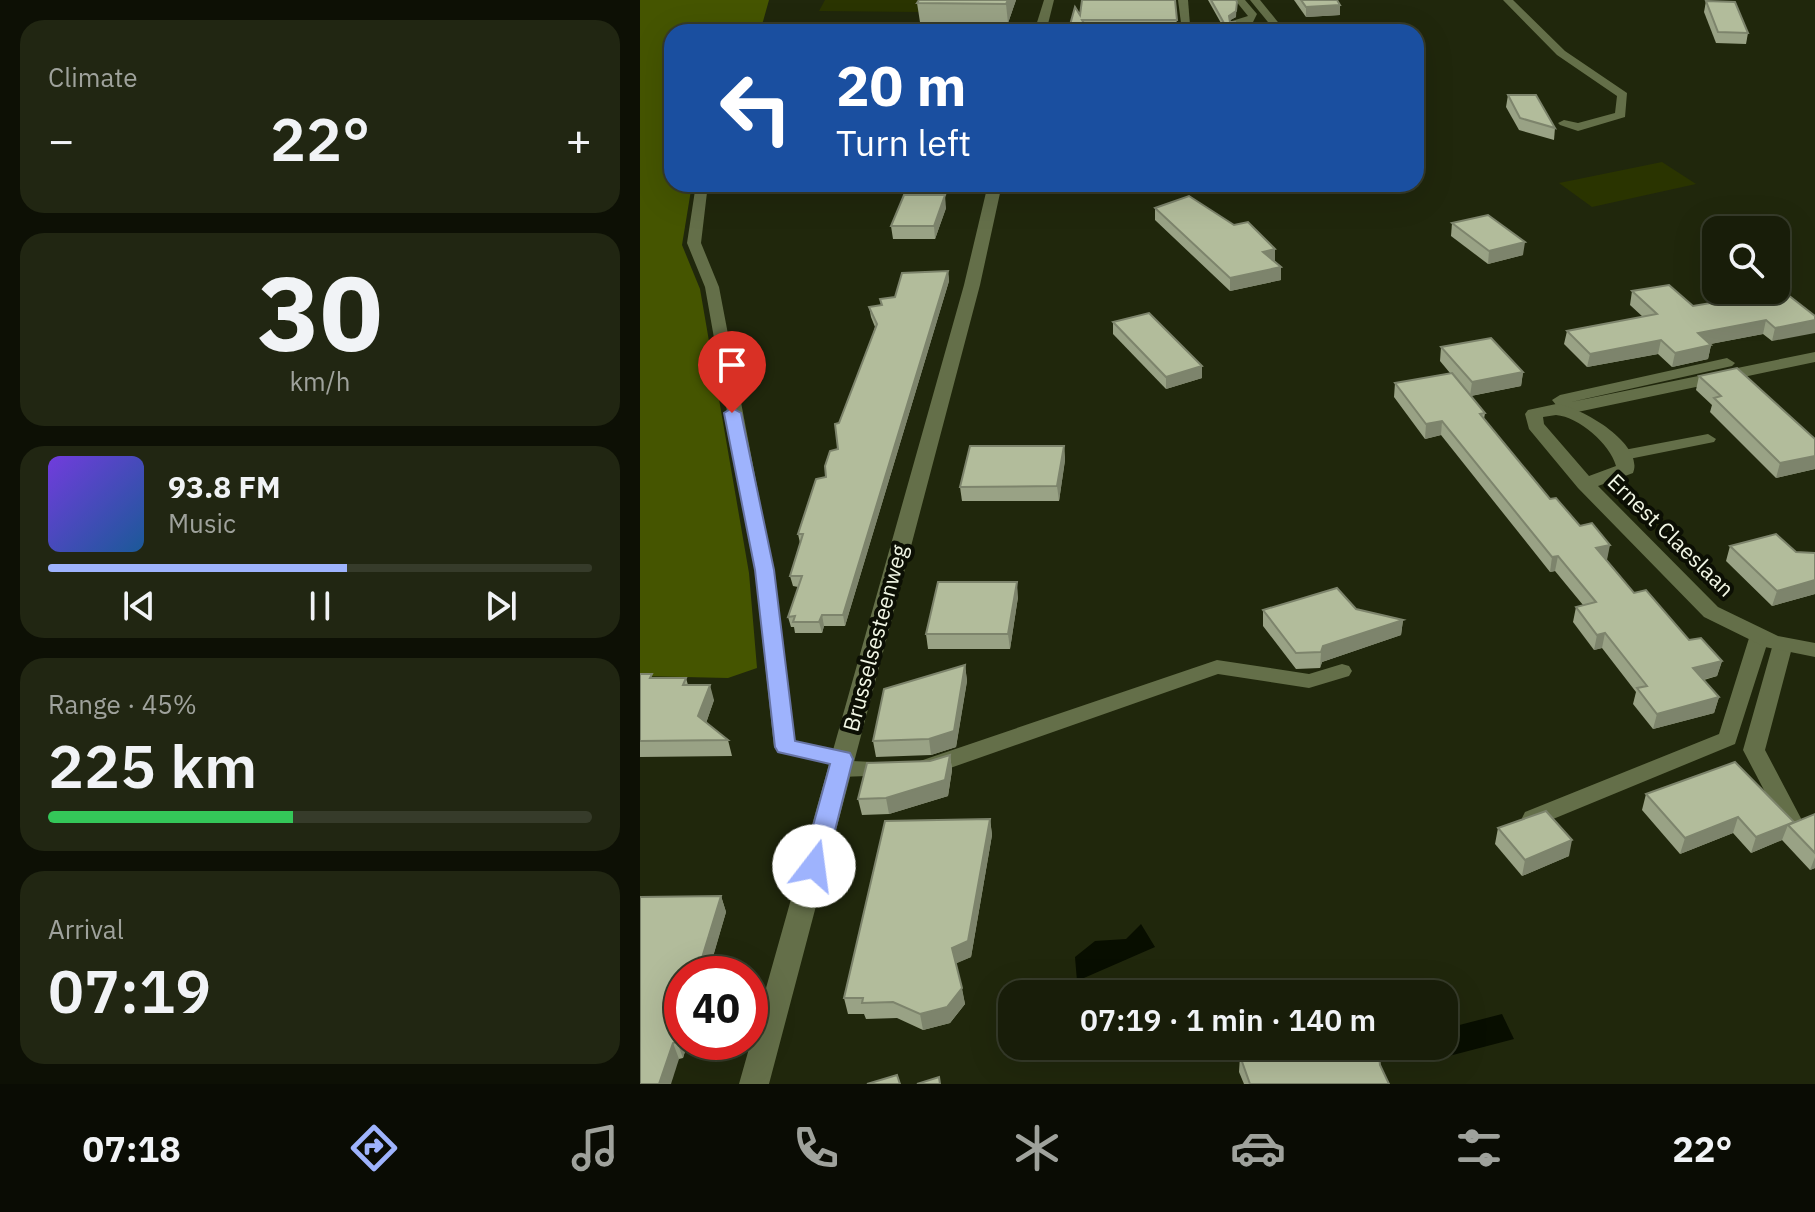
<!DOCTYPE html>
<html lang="en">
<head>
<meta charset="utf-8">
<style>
	body { margin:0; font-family:"IBM Plex Sans",sans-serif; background:#212612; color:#f1f3f6; height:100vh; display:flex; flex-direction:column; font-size:30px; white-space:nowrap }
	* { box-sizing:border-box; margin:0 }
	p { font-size:26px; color:#9fa29c }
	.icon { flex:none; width:44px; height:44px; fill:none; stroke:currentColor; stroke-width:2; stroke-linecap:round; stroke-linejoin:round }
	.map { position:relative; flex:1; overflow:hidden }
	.sheet { display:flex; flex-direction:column; gap:20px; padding:20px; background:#0d1005; width:640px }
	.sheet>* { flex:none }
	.top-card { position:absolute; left:24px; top:24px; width:760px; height:168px; border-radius:24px; box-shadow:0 8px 32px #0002,0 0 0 2px #363b2a; background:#1a4fa0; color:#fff; overflow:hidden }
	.buttons { position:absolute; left:1062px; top:216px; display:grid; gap:16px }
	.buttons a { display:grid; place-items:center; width:88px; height:88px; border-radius:16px; background:#181d09; box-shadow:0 8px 32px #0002,0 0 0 2px #363b2a; font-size:40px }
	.speed { position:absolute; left:24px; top:956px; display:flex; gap:16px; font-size:40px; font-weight:700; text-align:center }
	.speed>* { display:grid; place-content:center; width:104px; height:104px; border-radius:50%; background:#181d09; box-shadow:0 8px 32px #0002,0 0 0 2px #363b2a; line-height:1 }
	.speed .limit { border:12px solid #d22; background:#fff; color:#111 }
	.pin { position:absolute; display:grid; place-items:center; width:68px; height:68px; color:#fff; margin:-82px -34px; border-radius:50% 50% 50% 0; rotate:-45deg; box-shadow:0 0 8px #0007 }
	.pin .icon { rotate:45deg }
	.me { position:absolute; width:88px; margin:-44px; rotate:15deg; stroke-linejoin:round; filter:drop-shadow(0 0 6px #0008) }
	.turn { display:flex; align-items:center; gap:28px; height:168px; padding:0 40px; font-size:36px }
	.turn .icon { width:104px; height:104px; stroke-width:2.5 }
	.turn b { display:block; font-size:56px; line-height:68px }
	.big { font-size:60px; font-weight:600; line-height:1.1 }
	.sheet .widget { flex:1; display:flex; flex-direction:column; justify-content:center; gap:12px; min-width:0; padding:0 28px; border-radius:24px; background:#212612 }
	.sheet .dial { align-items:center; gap:0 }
	.dial b { font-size:104px; line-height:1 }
	.song { display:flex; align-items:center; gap:24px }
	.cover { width:96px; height:96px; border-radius:12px; background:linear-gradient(135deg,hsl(260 70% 55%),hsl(210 70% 35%)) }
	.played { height:8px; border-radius:4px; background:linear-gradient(90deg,#9eb3fd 55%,#363b2a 55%) }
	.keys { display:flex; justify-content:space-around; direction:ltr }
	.heat { display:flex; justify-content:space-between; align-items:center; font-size:44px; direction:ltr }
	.charge { height:12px; border-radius:6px; background:linear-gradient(90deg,#34c759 45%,#363b2a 0) }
	.trip { position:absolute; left:358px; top:980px; width:460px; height:80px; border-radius:24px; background:#181d09; box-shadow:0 8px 32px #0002,0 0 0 2px #363b2a; font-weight:600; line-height:80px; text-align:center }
	.tab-bar { display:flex; height:128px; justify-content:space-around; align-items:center; background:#0a0c04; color:#9fa29c }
	.tab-bar .icon { width:56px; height:56px }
	.tab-bar .selected { color:#9eb3fd }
	.tab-bar b { font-size:36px; color:#f1f3f6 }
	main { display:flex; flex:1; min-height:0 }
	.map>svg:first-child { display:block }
	.green { fill:#2a3400 }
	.forest { fill:#455500 }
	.water { fill:#080e00 }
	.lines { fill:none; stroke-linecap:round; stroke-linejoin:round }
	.service { fill:#646f49; fill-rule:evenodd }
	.minor { fill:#646f49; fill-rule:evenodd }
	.tertiary { fill:#646f49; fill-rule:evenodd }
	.wall { fill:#99a285 }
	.shaded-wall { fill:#7d846c }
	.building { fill:#b2bc9b; stroke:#7d846c; stroke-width:2 }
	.route { fill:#9eb3fd; stroke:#6774a4; stroke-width:2 }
	.labels { text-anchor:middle; stroke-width:8; stroke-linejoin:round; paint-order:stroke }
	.street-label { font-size:22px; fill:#f2f7e6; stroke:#0c0f04 }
</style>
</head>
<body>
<main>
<section class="sheet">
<div class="widget"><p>Climate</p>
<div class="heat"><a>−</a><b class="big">22°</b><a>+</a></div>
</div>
<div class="widget dial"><b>30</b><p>km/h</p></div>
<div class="widget">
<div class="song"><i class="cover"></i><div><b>93.8 FM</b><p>Music</p></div></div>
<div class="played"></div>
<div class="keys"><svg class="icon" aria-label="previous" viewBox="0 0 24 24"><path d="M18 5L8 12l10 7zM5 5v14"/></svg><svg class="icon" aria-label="pause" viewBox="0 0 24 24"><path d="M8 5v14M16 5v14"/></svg><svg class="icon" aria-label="next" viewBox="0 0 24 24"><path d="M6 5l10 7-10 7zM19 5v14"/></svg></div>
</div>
<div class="widget"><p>Range · 45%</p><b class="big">225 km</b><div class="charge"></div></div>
<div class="widget"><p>Arrival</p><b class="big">07:19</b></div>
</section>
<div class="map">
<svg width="1175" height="1084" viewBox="0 0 1175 1084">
	<rect width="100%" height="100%" fill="#20270c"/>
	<!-- green -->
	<g class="green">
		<path d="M185 0H285L291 9 278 12 179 11Z"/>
		<path d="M1022 162 1056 184 952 207 919 183Z"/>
	</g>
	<!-- forest -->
	<path class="forest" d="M0 0H129L120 32H32V184H52L42 245 60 289 109 573 117 668 88 678 0 676Z"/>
	<!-- water -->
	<g class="water">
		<path d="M501 924 515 947 437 981 435 957 455 941 486 939Z"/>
		<path d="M862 1014 874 1039 809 1056 804 1046V1029Z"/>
	</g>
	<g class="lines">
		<!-- service -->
		<g class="service">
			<path d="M538 0H548L550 25 541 23Z"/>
			<path d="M595 0H605L617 14 613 22 592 25V21L608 16Z"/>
			<path d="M610 0H620L646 32H636Z"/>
			<path d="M863 0H873L925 51 987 93 985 117 938 131 920 125 918 123 924 120 938 123 975 113 977 96 917 55Z"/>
			<path d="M56 184H68L61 243 79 287 133 570 155 741 211 754 212 761 255 763 258 769 255 775 200 777 192 775 189 769 192 764 138 752 134 747 115 570 65 287 47 243Z"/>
			<path d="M1175 352V362L928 414 922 412 912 400 920 395 1087 358 1095 363 1092 366 931 402Z"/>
			<path d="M1068 434 1076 439 1074 442 984 460 976 455 984 450Z"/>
			<path d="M1120 629 1130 635 1095 744 901 824 893 826 885 824 882 818 885 812 1079 734 1110 635Z"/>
			<path d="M1143 637 1153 644 1125 750 1165 826 1162 832 1154 835 1146 832 1103 750 1133 644Z"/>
			<path d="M577 660 669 674 702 664 709 666 712 671 709 676 669 688 578 674 296 773 288 775 280 773 277 767 280 761Z"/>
		</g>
		<!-- minor -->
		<path class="minor" d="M916 404C940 406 1005 444 993 473L958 486 1078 607 1138 636 1175 643V657L1125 647 1064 617 938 488 889 429 885 414 888 410ZM916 415C939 417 970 444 976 466L949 476 904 424 903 417Z"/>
		<!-- tertiary -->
		<g class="tertiary">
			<path d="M404 0H414L406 32H394Z"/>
			<path d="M348 184H362L340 285 129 1084H99L324 285Z"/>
		</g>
	</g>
	<!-- wall -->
	<g class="wall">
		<path d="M376 0 368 23 280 22 277 3Z"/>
		<path d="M535 0 537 26 446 27 440 15Z"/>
		<path d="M568 0H596V17L590 20V22H595L594 32H586Z"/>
		<path d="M654 0H697L700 15 666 17Z"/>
		<path d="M1066 1 1108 33 1106 44 1076 43 1064 12Z"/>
		<path d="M868 95 915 128 914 140 879 130 866 107Z"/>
		<path d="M306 208 295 239H253L251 226Z"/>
		<path d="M515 208 594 225 635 249V261L641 267V280L590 291 515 220Z"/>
		<path d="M812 223 883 255 848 264 811 236Z"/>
		<path d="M308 271 309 281 205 626H184L182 633H155L154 627H151L148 617 158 587 153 586 150 576 160 543 158 534 186 477 198 449 235 327 231 317 229 307 241 305 240 299 255 297Z"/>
		<path d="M992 291 1053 306 1175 316 1132 341 1123 334 1070 344 1071 345 1068 359 1032 367 1018 354 947 367 924 344 927 331 1003 317 990 305Z"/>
		<path d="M473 322 562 366V378L526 389 473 334Z"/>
		<path d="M801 347 883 372 881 386 831 396 845 413 844 419 910 499 967 560 994 593 1049 640 1082 661 1077 676 1064 680 1079 697 1074 713 1013 729 993 704 996 692 962 648 954 650 933 622 936 607 943 605 915 571 910 572 801 435 785 439 754 397 755 383 810 373 800 361Z"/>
		<path d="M1059 376 1175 439V469L1136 478 1070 412 1072 405 1056 390Z"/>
		<path d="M424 446 425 460 419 501H322L320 487Z"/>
		<path d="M1090 546 1156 552 1175 553V594L1132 606 1086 561Z"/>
		<path d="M378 597 370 649H288L286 634Z"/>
		<path d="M716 609 763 620 761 635 682 662 680 668 656 669 623 626V610Z"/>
		<path d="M325 665 327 681 316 747 291 755 236 757 233 741Z"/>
		<path d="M0 674 13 678H46L48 685 74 700 66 723 88 740 92 756 0 757Z"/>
		<path d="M310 755 312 770 308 796 249 814 222 815 218 799 290 761Z"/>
		<path d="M1006 794 1154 822 1175 814V868L1170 870 1142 840 1111 853 1093 833 1040 854 1002 810Z"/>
		<path d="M350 819 352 835 331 957 316 963 325 1004 310 1023 283 1030 257 1018 226 1019 224 1014H208L204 998Z"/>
		<path d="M858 828 929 856 882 876 855 844Z"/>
		<path d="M81 896 86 912 43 1058 39 1059 0 1084Z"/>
		<path d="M679 1049 740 1065 749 1084H604L599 1072 600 1056Z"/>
	</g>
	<!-- shaded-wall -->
	<g class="shaded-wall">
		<path d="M368 0H376L368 23 366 4Z"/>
		<path d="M597 2 596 17 589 21V16Z"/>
		<path d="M700 5V15L666 17V7Z"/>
		<path d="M305 195 306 208 295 239 294 226Z"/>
		<path d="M885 242 883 255 848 264 849 251Z"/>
		<path d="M635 249V262L623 252Z"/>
		<path d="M641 267V280L590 291V278Z"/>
		<path d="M308 271 309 281 205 626 203 615Z"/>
		<path d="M1126 320 1123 334 1055 347 1058 333Z"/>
		<path d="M1175 320V333L1132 341 1135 328Z"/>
		<path d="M1021 340 1018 354 947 367 950 354Z"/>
		<path d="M1071 345 1068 359 1032 367 1035 353Z"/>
		<path d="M562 366V378L526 389V377Z"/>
		<path d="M883 372 881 386 830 396 832 382Z"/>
		<path d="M802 421 801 435 785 439 786 424Z"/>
		<path d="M424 446 425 460 419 501 417 486Z"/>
		<path d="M1175 456V469L1136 478 1140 463Z"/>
		<path d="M970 545 967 560 953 563 956 548Z"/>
		<path d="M918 556 915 571 910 572 912 557Z"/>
		<path d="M1175 580V594L1132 606 1137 591Z"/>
		<path d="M377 582 378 597 370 649 368 634Z"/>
		<path d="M182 615 184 626 182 633 179 622Z"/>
		<path d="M763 620 761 635 682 662 680 668 681 652 683 646Z"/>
		<path d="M965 633 962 648 954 650 957 635Z"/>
		<path d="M1082 661 1077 676 1049 683 1053 668Z"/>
		<path d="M325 665 327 681 316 747 291 755 289 739Z"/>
		<path d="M70 685 74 700 63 732 58 716Z"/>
		<path d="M1079 697 1074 713 1013 729 1017 714Z"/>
		<path d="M310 755 312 770 308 796 249 814 246 798Z"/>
		<path d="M1098 817 1093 833 1040 854 1045 838Z"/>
		<path d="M350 819 352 835 331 957 315 964 312 948Z"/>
		<path d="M1148 825 1142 840 1111 853 1116 837Z"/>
		<path d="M932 840 929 856 882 876 885 860Z"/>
		<path d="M1175 857V868L1170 870Z"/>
		<path d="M81 896 86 912 68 974H57Z"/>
		<path d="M322 988 325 1004 310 1023 283 1030 280 1014Z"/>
		<path d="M42 1025V1042H48L43 1058 37 1042Z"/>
		<path d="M33 1043 39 1059 31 1084H19Z"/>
	</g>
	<!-- building -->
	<g class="building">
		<path d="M279 0H368L366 4 277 3Z"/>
		<path d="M442 0H535L537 20H442L449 32H428L435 7 440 15Z"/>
		<path d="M571 0H596L597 2 596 11 589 16 590 22H595L594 32H589Z"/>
		<path d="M661 0H697L700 5 666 7Z"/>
		<path d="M1066 1 1095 2 1108 33 1078 32Z"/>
		<path d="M868 95H896L915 128 880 118Z"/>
		<path d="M264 195H305L294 226H251Z"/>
		<path d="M549 196 594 225 608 222 635 249 623 252 641 267 590 278 515 208Z"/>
		<path d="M848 215 885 242 849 251 812 223Z"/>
		<path d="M308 271 203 615H182L179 622H153L155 616 148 617 162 576H150L163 534H158L176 479 186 477 185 466 190 451 198 449 195 424 199 423 237 324 229 307 242 305 240 299 255 297 262 273Z"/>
		<path d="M1029 285 1053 306 1143 291 1175 316V320L1135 328 1126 320 1058 333 1071 345 1035 353 1021 340 950 354 927 331 1017 314 992 291Z"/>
		<path d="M509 313 562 366 526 377 473 322Z"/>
		<path d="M851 338 883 372 832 382 801 347Z"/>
		<path d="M1097 368 1175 439V456L1140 463 1074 398 1081 396 1059 376Z"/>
		<path d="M812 373 845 413 840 414 910 499 916 498 940 526 952 523 970 545 956 548 994 593 1006 590 1049 640 1061 638 1082 661 1053 668 1079 697 1017 714 997 688 1007 686 965 633 957 635 936 607 956 602 918 556 912 557 802 421 786 424 755 383Z"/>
		<path d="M330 446H424L417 486 320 487Z"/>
		<path d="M1136 534 1156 552 1175 553V580L1137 591 1090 546Z"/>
		<path d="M298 582H377L368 634H286Z"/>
		<path d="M697 588 716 609 763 620 683 646 681 652 656 653 623 610Z"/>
		<path d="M325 665 314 731 289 739 233 741 244 689Z"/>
		<path d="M0 674H12L10 678H46L43 685H70L58 716 88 740 0 741Z"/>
		<path d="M310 755 305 780 246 798 218 799 227 763 290 761Z"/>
		<path d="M1095 762 1154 822 1116 837 1098 817 1045 838 1006 794Z"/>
		<path d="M906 811 932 840 885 860 858 828Z"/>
		<path d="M1175 814V853L1148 825Z"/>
		<path d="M350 819 328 941 312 948 322 988 307 1007 280 1014 253 1002 222 1003 223 998H204L245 821Z"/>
		<path d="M81 896 57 974H42V1025L37 1042 33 1043 19 1084H0V897Z"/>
		<path d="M633 1046H677L679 1049 690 1046H731L738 1048 740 1065 749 1084H610L600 1056Z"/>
		<path d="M257 1075 260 1084H227Z"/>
		<path d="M299 1077 300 1084H277Z"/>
	</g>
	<!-- route -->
	<path class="route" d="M92 408 101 413 134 570 155 741 210 753 213 759 186 866 182 872H166L162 866 190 764 138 752 135 747 115 570 84 413Z"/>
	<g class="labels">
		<!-- street labels -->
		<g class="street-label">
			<text transform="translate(1031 535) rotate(44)" y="8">Ernest Claeslaan</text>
			<text transform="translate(235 638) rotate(-75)" y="8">Brusselsesteenweg</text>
		</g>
	</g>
</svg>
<div class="buttons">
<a><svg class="icon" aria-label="search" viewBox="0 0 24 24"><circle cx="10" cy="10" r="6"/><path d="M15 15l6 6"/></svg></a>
</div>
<div class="speed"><div class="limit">40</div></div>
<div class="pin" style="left:92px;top:413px;background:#d93025"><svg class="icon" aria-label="arrive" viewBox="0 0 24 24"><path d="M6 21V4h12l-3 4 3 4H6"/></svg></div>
<svg class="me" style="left:174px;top:866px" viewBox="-20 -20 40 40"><circle r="19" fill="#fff"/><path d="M0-13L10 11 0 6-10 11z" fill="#9eb3fd"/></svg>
<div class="trip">07:19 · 1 min · 140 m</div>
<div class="top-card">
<div class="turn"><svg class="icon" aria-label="left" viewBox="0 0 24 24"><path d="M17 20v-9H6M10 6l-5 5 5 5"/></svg><div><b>20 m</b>Turn left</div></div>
</div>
</div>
</main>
<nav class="tab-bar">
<b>07:18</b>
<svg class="icon selected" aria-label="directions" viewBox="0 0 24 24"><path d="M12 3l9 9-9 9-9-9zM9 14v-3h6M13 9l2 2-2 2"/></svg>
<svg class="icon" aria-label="music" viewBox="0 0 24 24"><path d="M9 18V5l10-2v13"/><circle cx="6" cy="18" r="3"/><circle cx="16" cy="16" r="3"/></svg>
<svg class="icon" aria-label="phone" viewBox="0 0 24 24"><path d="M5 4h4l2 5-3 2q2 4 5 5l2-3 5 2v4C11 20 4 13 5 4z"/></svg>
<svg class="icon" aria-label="climate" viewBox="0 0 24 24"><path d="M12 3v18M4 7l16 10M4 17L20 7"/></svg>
<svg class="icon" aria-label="car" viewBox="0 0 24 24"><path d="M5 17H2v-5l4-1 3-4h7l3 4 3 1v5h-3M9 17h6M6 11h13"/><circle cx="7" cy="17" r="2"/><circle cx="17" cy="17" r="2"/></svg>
<svg class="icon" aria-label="filters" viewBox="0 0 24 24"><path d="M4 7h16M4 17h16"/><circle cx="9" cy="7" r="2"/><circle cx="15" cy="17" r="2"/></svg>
<b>22°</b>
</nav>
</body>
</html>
